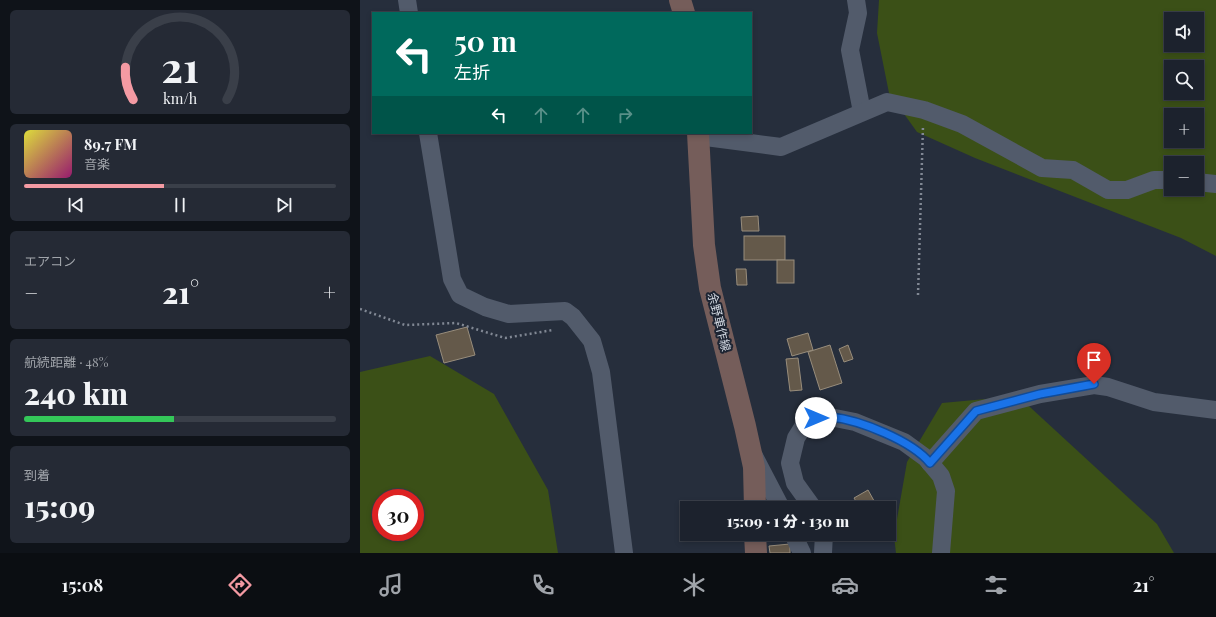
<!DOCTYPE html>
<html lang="ja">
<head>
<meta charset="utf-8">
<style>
	body { margin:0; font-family:"Playfair Display","Noto Sans JP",serif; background:#252a35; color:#f1f3f6; height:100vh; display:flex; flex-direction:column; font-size:15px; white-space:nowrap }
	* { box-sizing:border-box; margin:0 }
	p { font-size:13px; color:#a0a4aa }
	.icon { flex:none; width:22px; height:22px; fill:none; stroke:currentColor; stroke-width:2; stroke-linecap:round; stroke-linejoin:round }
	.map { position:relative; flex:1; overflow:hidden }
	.drawer { display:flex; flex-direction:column; gap:10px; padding:10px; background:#0f1319; width:360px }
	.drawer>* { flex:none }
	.top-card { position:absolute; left:12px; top:12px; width:380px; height:122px; border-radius:0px; box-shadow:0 2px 6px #0003,0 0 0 1px #3a3f49; background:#00695c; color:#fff; overflow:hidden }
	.controls { position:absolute; left:804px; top:12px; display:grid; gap:8px }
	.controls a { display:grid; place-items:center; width:40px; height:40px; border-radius:0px; background:#1c222d; box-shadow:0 2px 6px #0003,0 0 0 1px #3a3f49; font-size:20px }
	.speed { position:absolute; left:12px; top:489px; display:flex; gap:8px; font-size:20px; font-weight:700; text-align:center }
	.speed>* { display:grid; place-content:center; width:52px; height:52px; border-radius:50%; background:#1c222d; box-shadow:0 2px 6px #0003,0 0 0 1px #3a3f49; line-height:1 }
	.speed .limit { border:6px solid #d22; background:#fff; color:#111 }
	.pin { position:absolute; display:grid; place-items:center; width:34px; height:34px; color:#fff; margin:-41px -17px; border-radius:50% 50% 50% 0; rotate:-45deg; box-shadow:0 0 4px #0007 }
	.pin .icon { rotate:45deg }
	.me { position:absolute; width:44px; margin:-22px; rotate:90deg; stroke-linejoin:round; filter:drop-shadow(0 0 3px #0008) }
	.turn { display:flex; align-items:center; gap:14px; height:84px; padding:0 16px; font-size:18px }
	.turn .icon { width:52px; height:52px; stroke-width:2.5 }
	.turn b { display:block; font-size:28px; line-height:34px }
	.lanes { display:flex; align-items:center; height:38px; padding:0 16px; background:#0003; justify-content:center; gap:20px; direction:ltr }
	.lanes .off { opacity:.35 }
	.big { font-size:30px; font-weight:800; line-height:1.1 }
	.drawer .card { flex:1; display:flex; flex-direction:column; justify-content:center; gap:6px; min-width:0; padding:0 14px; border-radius:6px; background:#252a35 }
	.drawer .dial { align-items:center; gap:0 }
	.dial svg { height:104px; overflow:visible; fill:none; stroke:#3a3f49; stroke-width:7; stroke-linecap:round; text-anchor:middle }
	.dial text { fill:#f1f3f6; stroke:none }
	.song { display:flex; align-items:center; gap:12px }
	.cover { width:48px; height:48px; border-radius:6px; background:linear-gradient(135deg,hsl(60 70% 55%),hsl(320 70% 35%)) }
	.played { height:4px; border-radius:2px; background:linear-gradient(90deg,#f49aa3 45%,#3a3f49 45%) }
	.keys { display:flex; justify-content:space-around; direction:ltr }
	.heat { display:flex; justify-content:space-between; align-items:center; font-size:22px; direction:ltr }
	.charge { height:6px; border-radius:3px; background:linear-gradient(90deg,#34c759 48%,#3a3f49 0) }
	.trip { position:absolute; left:320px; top:501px; width:216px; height:40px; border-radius:0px; background:#1c222d; box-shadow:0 2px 6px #0003,0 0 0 1px #3a3f49; font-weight:800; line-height:40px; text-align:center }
	.tab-bar { display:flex; height:64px; justify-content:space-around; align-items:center; background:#0b0e12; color:#a0a4aa }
	.tab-bar .icon { width:28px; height:28px }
	.tab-bar .active { color:#f49aa3 }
	.tab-bar b { font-size:18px; color:#f1f3f6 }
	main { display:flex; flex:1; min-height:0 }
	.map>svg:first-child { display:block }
	.green { fill:#3b5017; fill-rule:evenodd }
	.building { fill:#64594a; stroke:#988d7c }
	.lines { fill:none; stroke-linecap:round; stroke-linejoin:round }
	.path { stroke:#818894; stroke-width:2.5; stroke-dasharray:2 3; stroke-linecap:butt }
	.street { stroke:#525b6b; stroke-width:18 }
	.secondary { stroke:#755d5a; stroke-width:22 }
	.route-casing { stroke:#114b97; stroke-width:10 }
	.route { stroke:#1a73e8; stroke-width:7 }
	.labels { text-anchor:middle; stroke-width:4; stroke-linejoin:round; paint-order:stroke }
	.street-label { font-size:12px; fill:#d3d9e2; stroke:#1d2432 }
</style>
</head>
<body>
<main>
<section class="drawer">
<div class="card dial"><svg viewBox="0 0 100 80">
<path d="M14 69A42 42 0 1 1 86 69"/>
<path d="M14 69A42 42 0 0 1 8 44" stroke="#f49aa3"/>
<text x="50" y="56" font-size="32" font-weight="700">21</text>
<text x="50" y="72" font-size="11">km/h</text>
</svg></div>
<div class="card">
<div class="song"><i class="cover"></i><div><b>89.7 FM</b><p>音楽</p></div></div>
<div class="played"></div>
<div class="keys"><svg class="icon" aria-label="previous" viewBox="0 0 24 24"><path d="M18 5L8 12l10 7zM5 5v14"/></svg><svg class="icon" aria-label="pause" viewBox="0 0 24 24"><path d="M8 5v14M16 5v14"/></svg><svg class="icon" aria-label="next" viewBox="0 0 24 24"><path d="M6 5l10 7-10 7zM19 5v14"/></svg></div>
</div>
<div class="card"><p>エアコン</p>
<div class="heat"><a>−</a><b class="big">21°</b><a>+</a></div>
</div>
<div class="card"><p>航続距離 · 48%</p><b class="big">240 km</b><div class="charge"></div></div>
<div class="card"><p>到着</p><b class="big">15:09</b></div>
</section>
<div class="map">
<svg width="856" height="553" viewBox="0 0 856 553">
	<rect width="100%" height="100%" fill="#262e3c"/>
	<!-- green -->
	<g class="green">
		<path d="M519 0H856V256L821 238 615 158 557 132 529 93 517 33ZM811 19H837V45H811ZM811 67H837V93H811ZM811 115H837V141H811ZM811 163H837V189H811Z"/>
		<path d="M70 356 134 394 188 490 198 553H0V372ZM21 498H55V532H21Z"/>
		<path d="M658 396 797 524 814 553H536L534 536 547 462 582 403Z"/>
	</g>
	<!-- building -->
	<g class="building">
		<path d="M398 216 399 231H382L381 217Z"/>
		<rect x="384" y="236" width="41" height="24"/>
		<rect x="417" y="260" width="17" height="23"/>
		<path d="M376 269H386L387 285H377Z"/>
		<path d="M107 327 115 355 84 363 76 335Z"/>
		<path d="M448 333 453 350 432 356 427 339Z"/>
		<path d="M470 345 482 383 460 390 448 352Z"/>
		<path d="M488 345 493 359 484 362 479 349Z"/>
		<path d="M438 358 442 390 430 391 426 359Z"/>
		<path d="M508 490 518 508H500L494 498Z"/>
		<path d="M430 544V553H410L409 546Z"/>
	</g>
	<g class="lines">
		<!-- path -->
		<g class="path">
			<path d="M558 295 563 126"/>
			<path d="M0 309 45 325 96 323 145 338 193 330"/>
		</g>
		<!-- street -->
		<g class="street">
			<path d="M47 0 49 13"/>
			<path d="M496 0 498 13 490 50 502 112"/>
			<path d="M68 133 92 279 100 295 125 307 149 314 205 311 213 317 232 341 241 372 264 553"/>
			<path d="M338 136 421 147 527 102 564 110 602 124 682 168 713 170 748 190H767L794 180H811"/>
			<path d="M837 182 856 184"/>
			<path d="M394 456 421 508"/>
			<path d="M570 463 616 411 680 394 734 385 748 387 794 402 856 410"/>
			<path d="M453 508 435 483 430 463 436 438 446 422 456 418 470 417 495 422 544 442 566 458 581 476 586 491 581 553"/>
			<path d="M433 534 442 553"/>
			<path d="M463 553 464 534"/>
		</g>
		<!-- secondary -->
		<g class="secondary">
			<path d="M320 0 324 13"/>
			<path d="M338 133 344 245 350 288 385 426 394 467 395 508"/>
			<path d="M395 534 396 553"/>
		</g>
	</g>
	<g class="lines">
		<!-- route casing -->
		<g class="route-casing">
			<path id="route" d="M456 418C461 417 466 416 471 417 500 420 552 441 570 463L616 411 680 394 734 384"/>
		</g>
		<!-- route -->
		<use href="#route" class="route"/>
	</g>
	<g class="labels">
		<!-- street labels -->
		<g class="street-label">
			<text transform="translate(359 322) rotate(76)" y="4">余野車作線</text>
		</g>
	</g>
</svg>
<div class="controls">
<a><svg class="icon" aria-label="sound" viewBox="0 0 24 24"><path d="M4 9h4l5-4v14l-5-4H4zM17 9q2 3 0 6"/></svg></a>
<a><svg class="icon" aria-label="search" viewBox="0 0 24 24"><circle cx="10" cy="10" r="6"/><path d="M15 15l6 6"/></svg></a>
<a>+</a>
<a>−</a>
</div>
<div class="speed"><div class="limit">30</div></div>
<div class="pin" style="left:734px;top:384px;background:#d93025"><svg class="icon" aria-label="arrive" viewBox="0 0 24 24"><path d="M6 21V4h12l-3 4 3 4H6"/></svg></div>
<svg class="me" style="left:456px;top:418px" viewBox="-20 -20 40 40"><circle r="19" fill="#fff"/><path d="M0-13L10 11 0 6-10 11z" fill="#1a73e8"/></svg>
<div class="trip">15:09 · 1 分 · 130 m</div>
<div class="top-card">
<div class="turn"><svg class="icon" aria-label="left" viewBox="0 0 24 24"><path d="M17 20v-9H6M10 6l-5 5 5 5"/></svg><div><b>50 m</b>左折</div></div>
<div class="lanes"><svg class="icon" aria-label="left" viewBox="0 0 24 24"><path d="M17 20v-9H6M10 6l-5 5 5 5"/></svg><svg class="icon off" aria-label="ahead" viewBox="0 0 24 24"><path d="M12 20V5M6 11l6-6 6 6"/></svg><svg class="icon off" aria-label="ahead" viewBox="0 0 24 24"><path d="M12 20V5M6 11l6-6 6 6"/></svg><svg class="icon off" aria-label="right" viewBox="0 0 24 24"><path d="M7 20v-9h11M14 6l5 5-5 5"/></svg></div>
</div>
</div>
</main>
<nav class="tab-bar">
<b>15:08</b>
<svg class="icon active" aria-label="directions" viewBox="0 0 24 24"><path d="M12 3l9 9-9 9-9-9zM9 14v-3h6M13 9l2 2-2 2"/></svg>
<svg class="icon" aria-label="music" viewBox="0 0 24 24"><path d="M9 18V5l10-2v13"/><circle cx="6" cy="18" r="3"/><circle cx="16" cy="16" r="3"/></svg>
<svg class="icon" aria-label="phone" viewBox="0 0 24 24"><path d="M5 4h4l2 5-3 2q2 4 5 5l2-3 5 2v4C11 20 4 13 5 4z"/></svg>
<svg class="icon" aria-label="climate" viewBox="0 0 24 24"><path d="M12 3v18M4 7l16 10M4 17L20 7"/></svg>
<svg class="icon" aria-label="car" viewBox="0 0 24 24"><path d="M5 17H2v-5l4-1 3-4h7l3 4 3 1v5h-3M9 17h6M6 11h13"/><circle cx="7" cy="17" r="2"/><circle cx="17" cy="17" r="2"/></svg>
<svg class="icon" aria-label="filters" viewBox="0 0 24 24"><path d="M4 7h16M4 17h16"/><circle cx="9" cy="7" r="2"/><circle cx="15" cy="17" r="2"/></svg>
<b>21°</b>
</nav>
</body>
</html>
